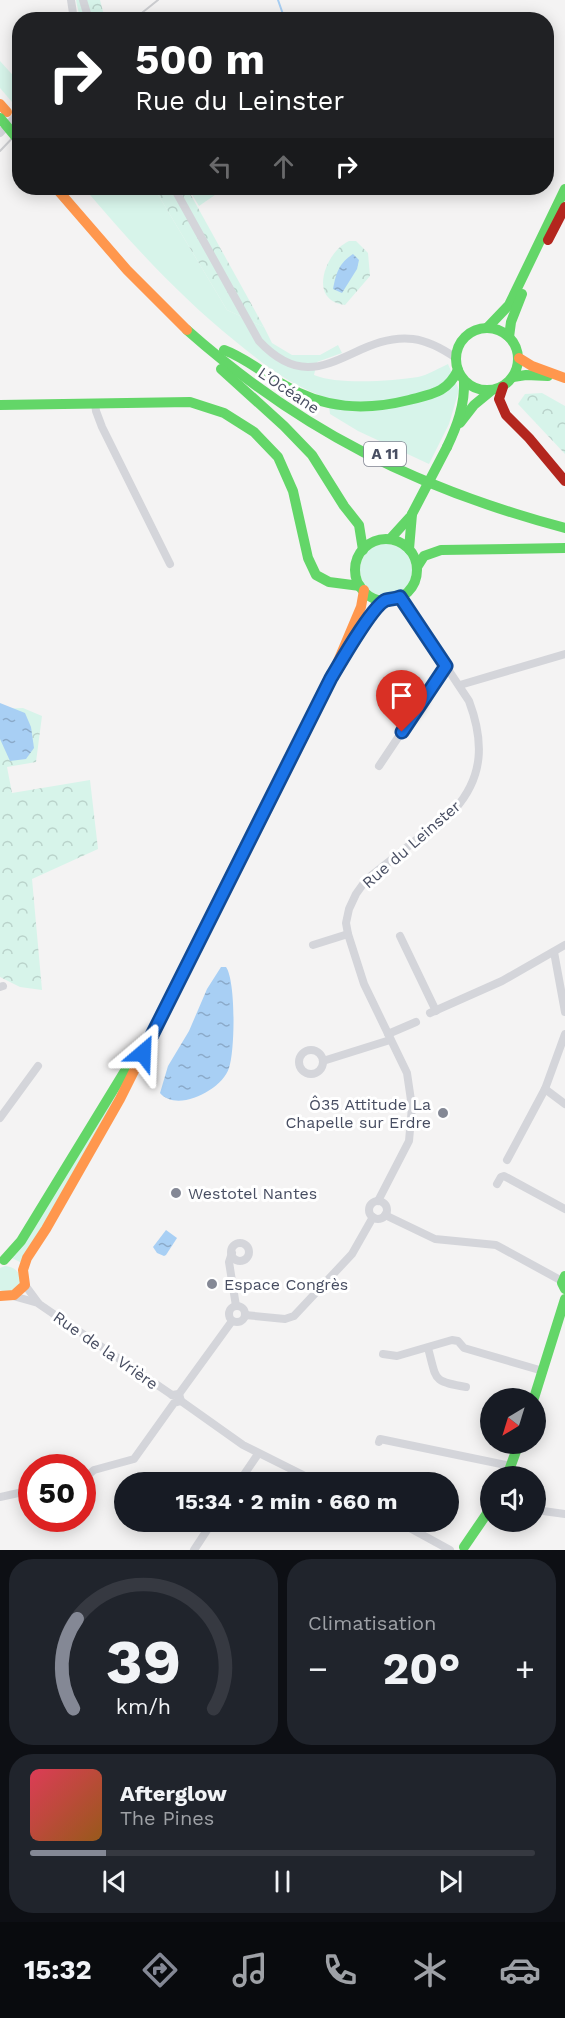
<!DOCTYPE html>
<html lang="fr">
<head>
<meta charset="utf-8">
<style>
	body { margin:0; font-family:"Work Sans",sans-serif; background:#20242c; color:#f1f3f6; height:100vh; display:flex; flex-direction:column; font-size:22px; white-space:nowrap }
	* { box-sizing:border-box; margin:0 }
	p { font-size:20px; color:#9ea1a6 }
	.icon { flex:none; width:33px; height:33px; fill:none; stroke:currentColor; stroke-width:2; stroke-linecap:round; stroke-linejoin:round }
	.map { position:relative; height:1550px; overflow:hidden }
	.panel { display:flex; flex-direction:column; gap:9px; padding:9px; background:#0d0f14; flex:1 }
	.panel>* { flex:none }
	.banner { position:absolute; left:12px; top:12px; width:542px; height:183px; border-radius:24px; box-shadow:0 3px 15px #0003; background:#202124; color:#fff; overflow:hidden }
	.needle { width:39px; rotate:218deg }
	.tools { position:absolute; left:480px; top:1388px; display:grid; gap:12px }
	.tools a { display:grid; place-items:center; width:66px; height:66px; border-radius:50%; background:#171b24; box-shadow:0 3px 15px #0003; font-size:30px }
	.speed { position:absolute; left:18px; top:1454px; display:flex; gap:12px; font-size:30px; font-weight:700; text-align:center }
	.speed>* { display:grid; place-content:center; width:78px; height:78px; border-radius:50%; background:#171b24; box-shadow:0 3px 15px #0003; line-height:1 }
	.speed .limit { border:9px solid #d22; background:#fff; color:#111 }
	.pin { position:absolute; display:grid; place-items:center; width:51px; height:51px; color:#fff; margin:-62px -26px; border-radius:50% 50% 50% 0; rotate:-45deg; box-shadow:0 0 6px #0007 }
	.pin .icon { rotate:45deg }
	.me { position:absolute; width:66px; margin:-33px; rotate:26deg; stroke-linejoin:round; filter:drop-shadow(0 0 4px #0008) }
	.turn { display:flex; align-items:center; gap:21px; height:126px; padding:0 24px; font-size:27px }
	.turn .icon { width:78px; height:78px; stroke-width:2.5 }
	.turn b { display:block; font-size:42px; line-height:51px }
	.lanes { display:flex; align-items:center; height:57px; padding:0 24px; background:#0003; justify-content:center; gap:30px; direction:ltr }
	.lanes .off { opacity:.35 }
	.big { font-size:45px; font-weight:700; line-height:1.1 }
	.panel .tile { flex:1; display:flex; flex-direction:column; justify-content:center; gap:9px; min-width:0; padding:0 21px; border-radius:24px; background:#20242c }
	.panel .dial { align-items:center; gap:0 }
	.dial svg { height:156px; overflow:visible; fill:none; stroke:#363941; stroke-width:7; stroke-linecap:round; text-anchor:middle }
	.dial text { fill:#f1f3f6; stroke:none }
	.song { display:flex; align-items:center; gap:18px }
	.cover { width:72px; height:72px; border-radius:9px; background:linear-gradient(135deg,hsl(350 70% 55%),hsl(30 70% 35%)) }
	.played { height:6px; border-radius:3px; background:linear-gradient(90deg,#848895 15%,#363941 15%) }
	.keys { display:flex; justify-content:space-around; direction:ltr }
	.heat { display:flex; justify-content:space-between; align-items:center; font-size:33px; direction:ltr }
	.panel .tiles { flex:1; display:grid; gap:9px; grid-template-columns:1fr 1fr }
	.tile:last-child { grid-column:span 2 }
	.trip { position:absolute; left:114px; top:1472px; width:345px; height:60px; border-radius:30px; background:#171b24; box-shadow:0 3px 15px #0003; font-weight:700; line-height:60px; text-align:center }
	.tab-bar { display:flex; height:96px; justify-content:space-around; align-items:center; background:#090b0e; color:#9ea1a6 }
	.tab-bar .icon { width:42px; height:42px }
	.tab-bar .on { color:#848895 }
	.tab-bar b { font-size:27px; color:#f1f3f6 }
	.map>svg:first-child { display:block }
	.grass { fill:#d7f4ea }
	.forest { fill:url(#forest-crowns) }
	.water { fill:url(#water-ripples) }
	.lines { fill:none; stroke-linecap:round; stroke-linejoin:round }
	.stream { stroke:#a8cff4; stroke-width:2 }
	.street { stroke:#d4d5da; stroke-width:8 }
	.fast { stroke:#63d668; stroke-width:10 }
	.slow { stroke:#ff974d; stroke-width:10 }
	.jam { stroke:#b3261e; stroke-width:10 }
	.rail { stroke:#cccdd0; stroke-width:2 }
	.fast-bridge { stroke:#63d668; stroke-width:10 }
	.route-casing { stroke:#114b97; stroke-width:15 }
	.route { stroke:#1a73e8; stroke-width:10 }
	.poi-dot { fill:#848895; stroke:#fff; stroke-width:2 }
	.labels { text-anchor:middle; stroke-width:6; stroke-linejoin:round; paint-order:stroke }
	.shield { fill:#fff; stroke:#7f8391; stroke-width:1.5 }
	.shield-label { font-size:15px; font-weight:bold; fill:#484e62 }
	.street-label { font-size:16px; fill:#484e62; stroke:#fff }
	.poi-label { font-size:16px; fill:#484e62; stroke:#fff; text-anchor:start }
</style>
</head>
<body>
<div class="map">
<svg width="565" height="1550" viewBox="0 0 565 1550">
	<defs>
		<pattern id="forest-crowns" width="20" height="18" patternUnits="userSpaceOnUse" patternTransform="scale(1.5)"><rect width="20" height="18" fill="#d7f4ea"/><path d="M2 6a3 3 0 1 1 6 0M12 15a3 3 0 1 1 6 0" fill="none" stroke="#bad3cb"/></pattern>
		<pattern id="water-ripples" width="26" height="14" patternUnits="userSpaceOnUse" patternTransform="scale(1.5)"><rect width="26" height="14" fill="#a8cff4"/><path d="M2 4q2-2 4 0t4 0M15 11q2-2 4 0t4 0" fill="none" stroke="#8baac9"/></pattern>
	</defs>
	<rect width="100%" height="100%" fill="#f4f3f3"/>
	<!-- grass -->
	<g class="grass">
		<path d="M0 61 19 82 18 109 0 88Z"/>
		<path d="M84 188H154L227 310 264 327 272 343 292 355H320L338 345 342 353 317 362 314 375C337 385 393 381 418 377 428 375 439 368 448 364L459 390 449 424 429 464 358 431 330 414 328 398C292 387 263 364 235 341 178 295 131 243 84 188Z"/>
		<path d="M188 188H225L199 206Z"/>
		<circle cx="386" cy="570" r="26"/>
		<path d="M130 1073 22 1263 12 1258Z"/>
		<path d="M5 1266C29 1268 22 1299 0 1290V1268Z"/>
	</g>
	<!-- forest -->
	<g class="forest">
		<path d="M76 0H100L105 19H80Z"/>
		<path d="M154 188H187L264 327 227 310Z"/>
		<path d="M349 241H356L368 253 370 276 345 305C307 301 325 252 349 241Z"/>
		<path d="M542 393 565 406V454L518 404 525 394Z"/>
		<path d="M23 708 42 716 36 762 7 767 12 793 90 780 98 849 32 879 42 990 20 987 0 977V709Z"/>
	</g>
	<!-- water -->
	<g class="water">
		<path d="M353 254 359 260 357 269 342 293 333 289C336 273 339 263 353 254Z"/>
		<path d="M0 703 25 713 31 727 34 748 26 759 10 761 0 739Z"/>
		<path d="M221 967H226C236 981 235 1051 229 1068 222 1090 177 1113 160 1093L168 1066 189 1031 207 989Z"/>
		<path d="M166 1230 177 1238 166 1255 164 1256 157 1253 153 1247Z"/>
	</g>
	<g class="lines">
		<!-- stream -->
		<path class="stream" d="M278 0 285 20"/>
		<!-- street -->
		<g class="street">
			<path d="M71 0 74 20"/>
			<path d="M83 0 89 20"/>
			<path d="M0 133 20 112"/>
			<path d="M174 188 259 341C318 404 352 332 413 339 429 341 443 349 456 358"/>
			<path d="M95 403 96 411 102 427 170 564"/>
			<path d="M460 685 565 654"/>
			<path d="M379 766 446 666"/>
			<path d="M400 936 436 1011"/>
			<path d="M313 945 348 934"/>
			<path d="M554 952 565 1012"/>
			<path d="M0 987 3 986"/>
			<path d="M430 1013 502 981 565 945"/>
			<path d="M388 1034 416 1022"/>
			<circle cx="311" cy="1062" r="12"/>
			<path d="M323 1061 390 1040"/>
			<path d="M545 1089 565 1104"/>
			<path d="M0 1118 38 1066"/>
			<path d="M507 1160 545 1089 565 1034"/>
			<path d="M497 1184 501 1177 504 1176 565 1209"/>
			<path d="M378 1201 409 1141 412 1107 407 1073 364 984 348 934 346 923 349 909 356 894 366 880 455 809C484 776 484 741 469 701L400 597"/>
			<circle cx="378" cy="1210" r="9"/>
			<path d="M385 1215 435 1239 496 1245 562 1281"/>
			<circle cx="240" cy="1252" r="9"/>
			<path d="M232 1253 229 1262 236 1306"/>
			<path d="M25 1285 39 1304 172 1395"/>
			<path d="M13 1296 38 1303"/>
			<circle cx="237" cy="1314" r="8"/>
			<path d="M245 1315 285 1319 294 1316 352 1254 373 1217"/>
			<path d="M428 1348C437 1381 432 1381 466 1387"/>
			<path d="M383 1354 397 1356 452 1340 458 1341 464 1348 543 1371"/>
			<path d="M179 1394 232 1321"/>
			<path d="M181 1401 243 1445 317 1482"/>
			<path d="M379 1442 380 1439 511 1466"/>
			<path d="M82 1475 87 1479 88 1484 82 1491"/>
			<path d="M86 1477 94 1470 134 1459 174 1403 181 1401 179 1394 172 1395"/>
			<path d="M239 1482 258 1454"/>
			<path d="M0 1497 32 1490"/>
			<path d="M536 1510 565 1514"/>
			<path d="M397 1521 450 1550"/>
			<path d="M194 1550 213 1521"/>
		</g>
		<!-- fast -->
		<g class="fast">
			<circle cx="487" cy="359" r="31"/>
			<path d="M487 328 509 305 565 189"/>
			<path d="M187 330C301 431 418 489 565 528"/>
			<path d="M509 337 511 322 522 294"/>
			<path d="M224 350C246 358 264 374 284 385 324 409 365 411 409 400 432 394 447 393 458 370"/>
			<path d="M221 369 284 426 312 455 344 506 359 525 363 550"/>
			<path d="M513 377 526 375 548 376"/>
			<path d="M0 405 190 402 224 413 254 432 278 457 293 491 308 558 316 575 329 582 360 586"/>
			<path d="M460 423 474 405 491 391"/>
			<path d="M447 447C457 426 465 405 464 381"/>
			<path d="M390 539 410 517"/>
			<circle cx="386" cy="570" r="31"/>
			<path d="M409 549 412 514"/>
			<path d="M417 567 424 556 441 550 565 548"/>
			<path d="M346 656 366 622 386 600"/>
			<path d="M4 1260 21 1241 134 1056"/>
			<path d="M565 1276 562 1283 565 1289"/>
			<path d="M534 1398 565 1299"/>
			<path d="M507 1476 519 1443"/>
			<path d="M464 1547 490 1509"/>
		</g>
		<!-- slow -->
		<g class="slow">
			<path d="M0 104 7 112"/>
			<path d="M56 188 127 270 187 330"/>
			<path d="M519 358 532 366 565 378"/>
			<path d="M225 889 331 678 361 607 364 590"/>
			<path d="M0 1296 14 1295 25 1285 23 1270 27 1258 46 1229 120 1099 148 1043"/>
		</g>
		<!-- jam -->
		<g class="jam">
			<path d="M548 240 565 207"/>
			<path d="M503 387 499 399 506 415 529 438 565 481"/>
			<path d="M148 1043 225 889"/>
		</g>
		<!-- rail -->
		<g class="rail">
			<path d="M133 20 158 0"/>
			<path d="M0 151 20 130"/>
		</g>
		<!-- fast-bridge -->
		<g class="fast-bridge">
			<path d="M0 118 20 142"/>
			<path d="M412 514 447 447"/>
		</g>
	</g>
	<g class="lines">
		<!-- route casing -->
		<g class="route-casing">
			<path id="route" d="M143 1053 331 678C340 663 373 605 386 600 390 599 395 599 400 597L446 666 402 732"/>
		</g>
		<!-- route -->
		<use href="#route" class="route"/>
	</g>
	<!-- markers -->
	<g class="poi-dot">
		<circle cx="443" cy="1113" r="6"/>
		<circle cx="176" cy="1193" r="6"/>
		<circle cx="212" cy="1284" r="6"/>
	</g>
	<g class="labels">
		<!-- shield labels -->
		<rect class="shield" x="364" y="442" width="42" height="24" rx="4.5"/>
		<g class="shield-label">
			<text x="385" y="459">A 11</text>
		</g>
		<!-- street labels -->
		<g class="street-label">
			<text transform="translate(289 390) rotate(34)" y="6">L’Océane</text>
			<text transform="translate(411 844) rotate(-41)" y="6">Rue du Leinster</text>
			<text transform="translate(106 1350) rotate(35)" y="6">Rue de la Vrière</text>
		</g>
		<!-- poi labels -->
		<g class="poi-label">
			<text x="431" y="1110" text-anchor="end">Ô35 Attitude La<tspan x="431" dy="18">Chapelle sur Erdre</tspan></text>
			<text x="188" y="1199">Westotel Nantes</text>
			<text x="224" y="1290">Espace Congrès</text>
		</g>
	</g>
</svg>
<div class="tools">
<a><svg class="needle" viewBox="-14 -14 28 28"><path d="M0-13l5 13h-10z" fill="#e53935"/><path d="M0 13l5-13h-10z" fill="#9ea1a6"/></svg></a>
<a><svg class="icon" aria-label="sound" viewBox="0 0 24 24"><path d="M4 9h4l5-4v14l-5-4H4zM17 9q2 3 0 6"/></svg></a>
</div>
<div class="speed"><div class="limit">50</div></div>
<div class="pin" style="left:402px;top:732px;background:#d93025"><svg class="icon" aria-label="arrive" viewBox="0 0 24 24"><path d="M6 21V4h12l-3 4 3 4H6"/></svg></div>
<svg class="me" style="left:143px;top:1053px" viewBox="-20 -20 40 40"><path d="M0-17L14 15 0 8-14 15z" fill="#1a73e8" stroke="#fff" stroke-width="4"/></svg>
<div class="trip">15:34 · 2 min · 660 m</div>
<div class="banner">
<div class="turn"><svg class="icon" aria-label="right" viewBox="0 0 24 24"><path d="M7 20v-9h11M14 6l5 5-5 5"/></svg><div><b>500 m</b>Rue du Leinster</div></div>
<div class="lanes"><svg class="icon off" aria-label="left" viewBox="0 0 24 24"><path d="M17 20v-9H6M10 6l-5 5 5 5"/></svg><svg class="icon off" aria-label="ahead" viewBox="0 0 24 24"><path d="M12 20V5M6 11l6-6 6 6"/></svg><svg class="icon" aria-label="right" viewBox="0 0 24 24"><path d="M7 20v-9h11M14 6l5 5-5 5"/></svg></div>
</div>
</div>
<section class="panel">
<div class="tiles">
<div class="tile dial"><svg viewBox="0 0 100 80">
<path d="M14 69A42 42 0 1 1 86 69"/>
<path d="M14 69A42 42 0 0 1 16 23" stroke="#848895"/>
<text x="50" y="56" font-size="32" font-weight="700">39</text>
<text x="50" y="72" font-size="11">km/h</text>
</svg></div>
<div class="tile"><p>Climatisation</p>
<div class="heat"><a>−</a><b class="big">20°</b><a>+</a></div>
</div>
<div class="tile">
<div class="song"><i class="cover"></i><div><b>Afterglow</b><p>The Pines</p></div></div>
<div class="played"></div>
<div class="keys"><svg class="icon" aria-label="previous" viewBox="0 0 24 24"><path d="M18 5L8 12l10 7zM5 5v14"/></svg><svg class="icon" aria-label="pause" viewBox="0 0 24 24"><path d="M8 5v14M16 5v14"/></svg><svg class="icon" aria-label="next" viewBox="0 0 24 24"><path d="M6 5l10 7-10 7zM19 5v14"/></svg></div>
</div>
</div>
</section>
<nav class="tab-bar">
<b>15:32</b>
<svg class="icon on" aria-label="directions" viewBox="0 0 24 24"><path d="M12 3l9 9-9 9-9-9zM9 14v-3h6M13 9l2 2-2 2"/></svg>
<svg class="icon" aria-label="music" viewBox="0 0 24 24"><path d="M9 18V5l10-2v13"/><circle cx="6" cy="18" r="3"/><circle cx="16" cy="16" r="3"/></svg>
<svg class="icon" aria-label="phone" viewBox="0 0 24 24"><path d="M5 4h4l2 5-3 2q2 4 5 5l2-3 5 2v4C11 20 4 13 5 4z"/></svg>
<svg class="icon" aria-label="climate" viewBox="0 0 24 24"><path d="M12 3v18M4 7l16 10M4 17L20 7"/></svg>
<svg class="icon" aria-label="car" viewBox="0 0 24 24"><path d="M5 17H2v-5l4-1 3-4h7l3 4 3 1v5h-3M9 17h6M6 11h13"/><circle cx="7" cy="17" r="2"/><circle cx="17" cy="17" r="2"/></svg>
</nav>
</body>
</html>
